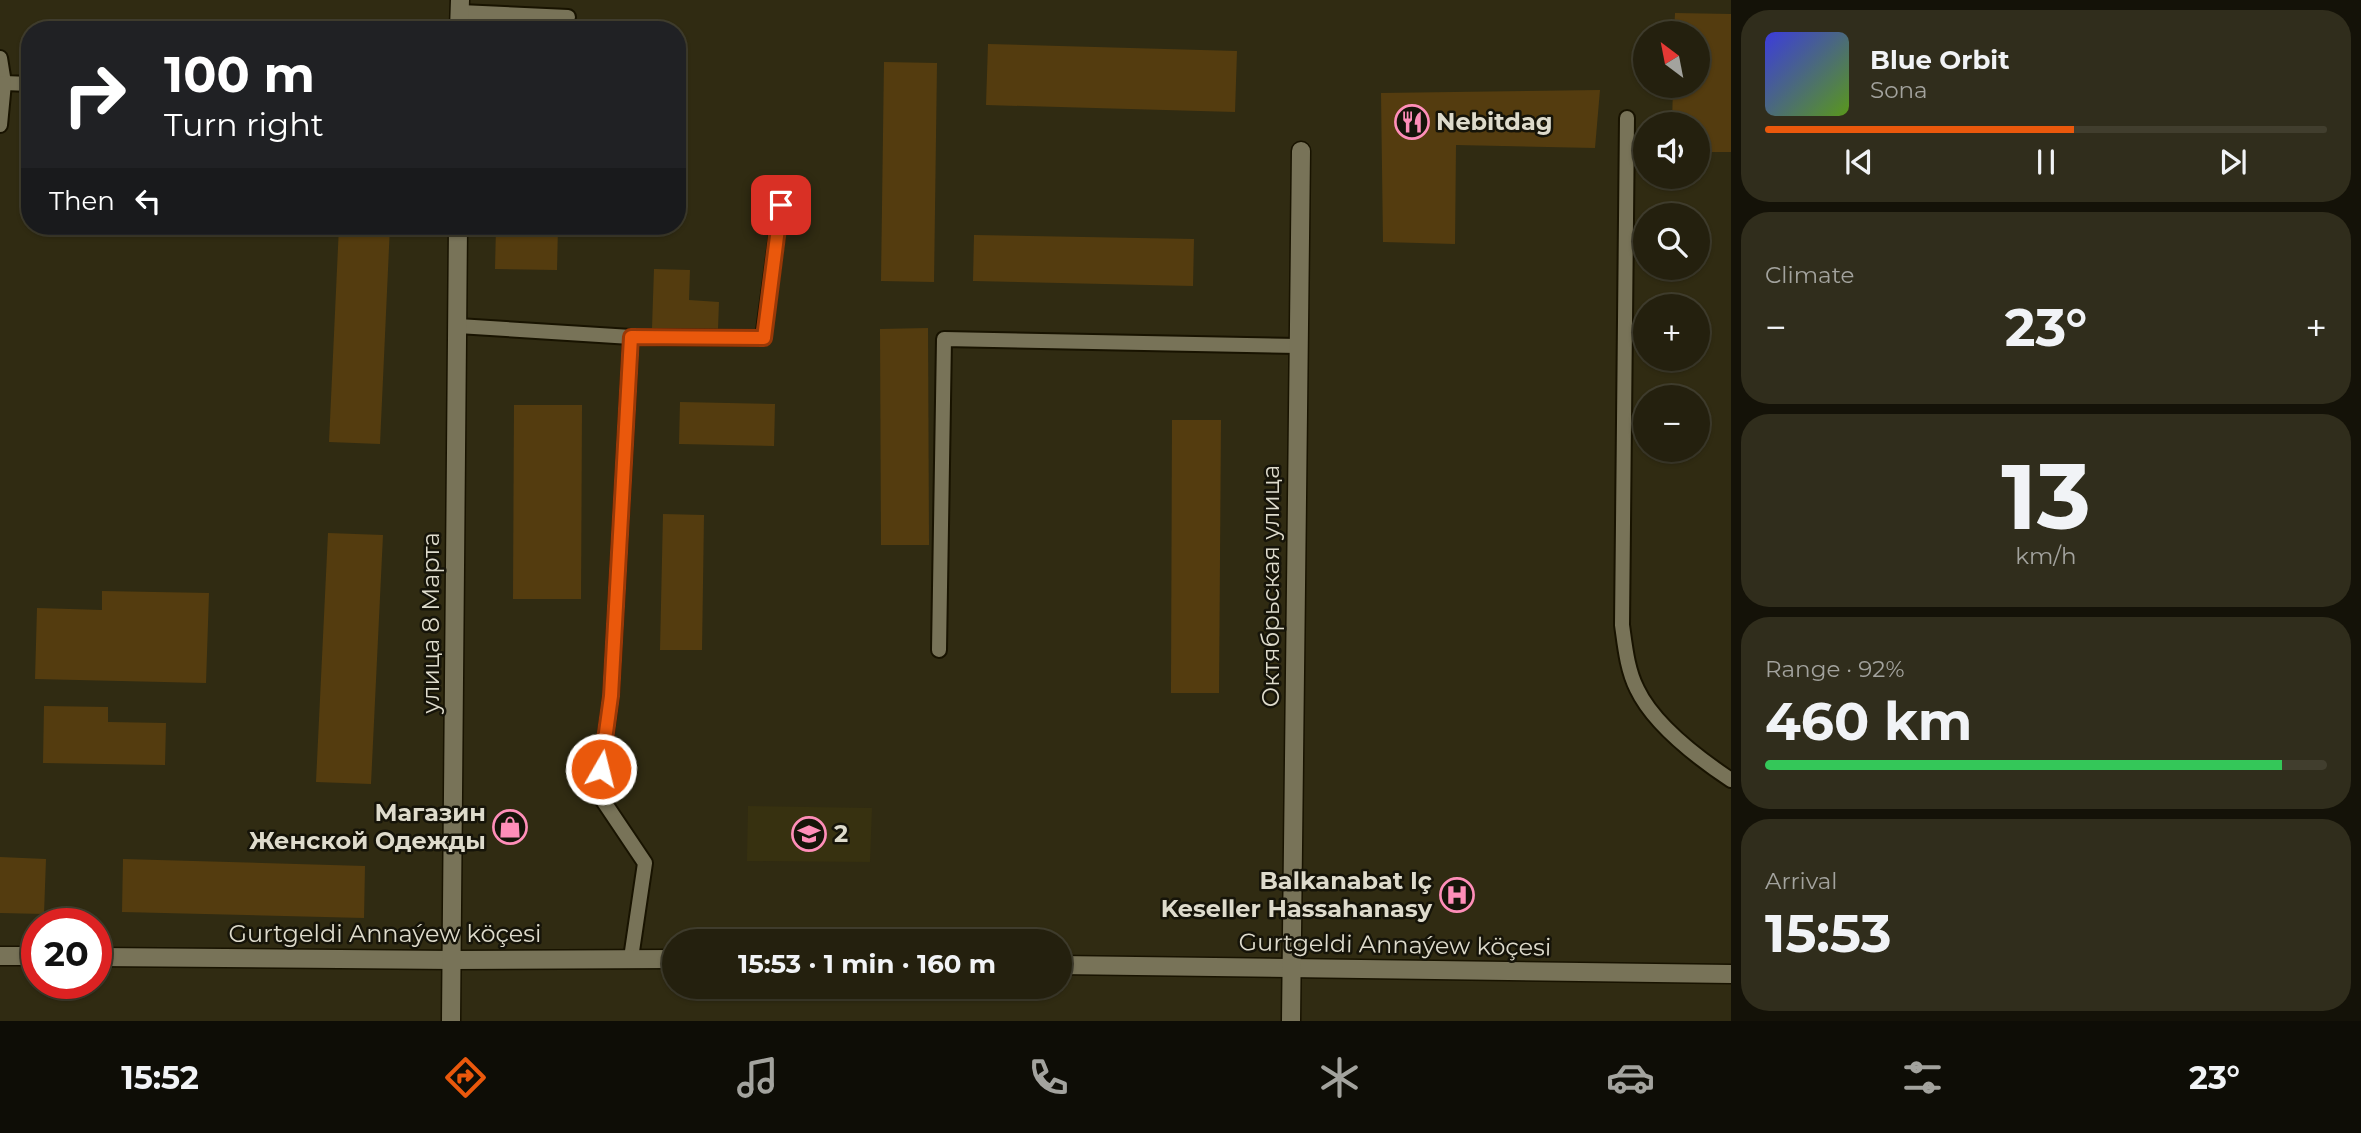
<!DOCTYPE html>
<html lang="en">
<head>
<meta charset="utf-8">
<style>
	body { margin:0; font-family:Montserrat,sans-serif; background:#302d1c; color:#f1f3f6; height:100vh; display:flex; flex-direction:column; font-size:26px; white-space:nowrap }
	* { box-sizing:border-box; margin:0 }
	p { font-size:23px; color:#a3a39e }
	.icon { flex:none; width:38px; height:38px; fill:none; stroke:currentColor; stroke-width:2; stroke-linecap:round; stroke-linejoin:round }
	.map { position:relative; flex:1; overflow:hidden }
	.details { display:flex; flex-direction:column; gap:10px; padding:10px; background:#141208; width:630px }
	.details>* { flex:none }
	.hud { position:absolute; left:21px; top:21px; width:665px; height:214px; border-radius:28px; box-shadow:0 2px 5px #0004,0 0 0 2px #413e2e; background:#202124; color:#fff; overflow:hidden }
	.needle { width:46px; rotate:328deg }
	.buttons { position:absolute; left:1633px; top:21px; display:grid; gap:14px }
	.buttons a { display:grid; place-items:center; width:77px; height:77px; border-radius:50%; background:#24200e; box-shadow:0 2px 5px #0004,0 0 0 2px #413e2e; font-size:35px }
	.speed { position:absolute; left:21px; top:908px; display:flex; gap:14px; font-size:35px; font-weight:700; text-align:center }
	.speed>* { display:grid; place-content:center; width:91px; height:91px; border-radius:50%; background:#24200e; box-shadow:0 2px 5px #0004,0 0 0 2px #413e2e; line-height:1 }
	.speed .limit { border:10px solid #d22; background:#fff; color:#111 }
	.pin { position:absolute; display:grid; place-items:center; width:60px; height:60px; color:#fff; margin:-30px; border-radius:14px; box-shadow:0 4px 10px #0006 }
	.me { position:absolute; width:77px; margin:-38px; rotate:8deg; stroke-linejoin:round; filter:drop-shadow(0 0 5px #0008) }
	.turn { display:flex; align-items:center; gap:24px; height:147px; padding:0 28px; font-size:32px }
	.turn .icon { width:91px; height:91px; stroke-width:2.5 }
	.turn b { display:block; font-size:49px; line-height:60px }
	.then { display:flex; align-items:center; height:66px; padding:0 28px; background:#0003; gap:14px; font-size:26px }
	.big { font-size:52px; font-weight:700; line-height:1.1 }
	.details .tile { flex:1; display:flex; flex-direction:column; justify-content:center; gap:10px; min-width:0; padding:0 24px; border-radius:28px; background:#302d1c }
	.details .dial { align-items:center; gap:0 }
	.dial b { font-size:91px; line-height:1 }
	.song { display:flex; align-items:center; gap:21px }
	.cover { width:84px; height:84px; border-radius:10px; background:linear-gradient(135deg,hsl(240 70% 55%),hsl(90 70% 35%)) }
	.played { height:7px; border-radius:4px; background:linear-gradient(90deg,#ea580c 55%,#413e2e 55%) }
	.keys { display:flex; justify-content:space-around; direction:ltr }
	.heat { display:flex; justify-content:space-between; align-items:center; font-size:38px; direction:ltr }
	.charge { height:10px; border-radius:5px; background:linear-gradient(90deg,#34c759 92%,#413e2e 0) }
	.trip { position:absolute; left:662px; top:929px; width:410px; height:70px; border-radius:35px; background:#24200e; box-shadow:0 2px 5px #0004,0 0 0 2px #413e2e; font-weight:700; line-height:70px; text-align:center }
	.tab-bar { display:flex; height:112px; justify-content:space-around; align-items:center; background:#0e0d06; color:#a3a39e }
	.tab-bar .icon { width:49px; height:49px }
	.tab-bar .selected { color:#ea580c }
	.tab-bar b { font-size:32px; color:#f1f3f6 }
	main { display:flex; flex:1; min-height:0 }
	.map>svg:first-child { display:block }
	.built { fill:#373110 }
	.building { fill:#543c0f }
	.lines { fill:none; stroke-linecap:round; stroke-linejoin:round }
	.service-casing { stroke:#181300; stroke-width:18 }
	.minor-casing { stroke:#181300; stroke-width:21 }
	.service { stroke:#787358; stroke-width:14 }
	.minor { stroke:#787358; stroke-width:18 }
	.route-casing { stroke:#983908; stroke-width:18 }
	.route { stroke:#ea580c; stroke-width:12 }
	.labels { text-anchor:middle; stroke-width:5; stroke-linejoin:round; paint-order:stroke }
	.poi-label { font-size:24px; font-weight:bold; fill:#dedbcc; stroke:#161409; text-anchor:start }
	.street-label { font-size:24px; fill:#dedbcc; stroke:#161409 }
</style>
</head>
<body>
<main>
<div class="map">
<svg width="1731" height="1021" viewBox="0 0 1731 1021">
	<rect width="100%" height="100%" fill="#302b12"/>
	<!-- built -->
	<path class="built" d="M748 806 872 808 870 862 747 861Z"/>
	<!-- building -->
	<g class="building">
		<path d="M1675 13 1731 14V152H1698V124H1672L1673 86H1698V33H1674Z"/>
		<path d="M988 44 1237 51 1235 112 986 105Z"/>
		<path d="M884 62 937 63 934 282 881 281Z"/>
		<path d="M1600 90 1595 148 1456 145 1455 244 1383 242 1381 93Z"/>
		<path d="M339 226H390L380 444 329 442Z"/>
		<path d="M496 226H558L557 270 495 269Z"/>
		<path d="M974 235 1194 239 1193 286 973 281Z"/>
		<path d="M654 269 690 270 689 300 719 302 718 329 652 328Z"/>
		<path d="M928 328 929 545H881L880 329Z"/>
		<path d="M680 402 775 404 774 446 679 444Z"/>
		<path d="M514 405H582L581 599H513Z"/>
		<path d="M1172 420H1221L1219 693H1171Z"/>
		<path d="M663 514 704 515 702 650H660Z"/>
		<path d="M328 533 383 535 371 784 316 782Z"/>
		<path d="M102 591 209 593 206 683 35 679 37 608 102 610Z"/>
		<path d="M44 706 108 707V722L166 723 165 765 43 763Z"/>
		<path d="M0 857 46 859 44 914 0 913Z"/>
		<path d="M123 859 365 866 364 918 122 912Z"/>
	</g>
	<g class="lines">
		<!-- service casing -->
		<g class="service-casing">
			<g id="service">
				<path d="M460 12 568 17"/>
				<path d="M0 58 4 83 30 84"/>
				<path d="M1627 118 1622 625C1625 646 1627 669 1637 689 1654 725 1698 758 1731 780"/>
				<path d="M0 125 4 83"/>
				<path d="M458 326 631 337 611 696 598 793 645 863 631 958"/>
				<path d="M631 337 763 338 781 205"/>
				<path d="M939 650 944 339 1298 346"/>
			</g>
		</g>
		<!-- minor casing -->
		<g class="minor-casing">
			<g id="minor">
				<path d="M459 30 460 0"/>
				<path d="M0 956H37"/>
				<path d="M96 957 453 960 674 959"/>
				<path d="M1059 965 1731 974"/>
				<path d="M451 1021 458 226"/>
				<path d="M1291 1021 1301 151"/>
			</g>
		</g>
		<!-- service -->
		<use href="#service" class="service"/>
		<!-- minor -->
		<use href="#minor" class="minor"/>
	</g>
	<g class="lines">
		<!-- route casing -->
		<g class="route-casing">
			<path id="route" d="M601 769 611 696 631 337 764 338 781 205"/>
		</g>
		<!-- route -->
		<use href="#route" class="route"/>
	</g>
	<!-- icons -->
	<defs>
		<g id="restaurant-ring" transform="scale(1.75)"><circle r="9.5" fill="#161409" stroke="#ff8eb9" stroke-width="1.5"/><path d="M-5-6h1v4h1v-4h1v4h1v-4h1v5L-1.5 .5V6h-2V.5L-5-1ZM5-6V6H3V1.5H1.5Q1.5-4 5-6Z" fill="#ff8eb9"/></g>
		<g id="shop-ring" transform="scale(1.75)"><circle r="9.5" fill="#161409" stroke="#ff8eb9" stroke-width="1.5"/><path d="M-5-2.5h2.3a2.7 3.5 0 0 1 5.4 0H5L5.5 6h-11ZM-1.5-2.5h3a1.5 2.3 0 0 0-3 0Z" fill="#ff8eb9"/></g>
		<g id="school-ring" transform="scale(1.75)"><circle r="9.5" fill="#161409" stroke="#ff8eb9" stroke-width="1.5"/><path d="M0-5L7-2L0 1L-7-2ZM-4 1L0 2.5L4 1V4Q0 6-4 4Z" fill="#ff8eb9"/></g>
		<g id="hospital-ring" transform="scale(1.75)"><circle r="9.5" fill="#161409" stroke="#ff8eb9" stroke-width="1.5"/><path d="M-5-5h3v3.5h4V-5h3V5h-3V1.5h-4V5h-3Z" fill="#ff8eb9"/></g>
	</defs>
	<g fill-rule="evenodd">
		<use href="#restaurant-ring" x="1412" y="122"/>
		<use href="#shop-ring" x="510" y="827"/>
		<use href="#school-ring" x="809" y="834"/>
		<use href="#hospital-ring" x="1457" y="895"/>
	</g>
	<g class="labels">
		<!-- poi labels -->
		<g class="poi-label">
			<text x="1436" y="130">Nebitdag</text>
			<text x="486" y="821" text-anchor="end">Магазин<tspan x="486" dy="28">Женской Одежды</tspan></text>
			<text x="834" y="842">2</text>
			<text x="1432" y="889" text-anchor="end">Balkanabat Iç<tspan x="1432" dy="28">Keseller Hassahanasy</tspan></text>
		</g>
		<!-- street labels -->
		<g class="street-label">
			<text transform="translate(1271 586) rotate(-90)" y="8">Октябрьская улица</text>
			<text transform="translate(431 623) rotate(-90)" y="8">улица 8 Марта</text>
			<text x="385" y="942">Gurtgeldi Annaýew köçesi</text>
			<text transform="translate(1395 945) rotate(1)" y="8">Gurtgeldi Annaýew köçesi</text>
		</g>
	</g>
</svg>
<div class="buttons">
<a><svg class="needle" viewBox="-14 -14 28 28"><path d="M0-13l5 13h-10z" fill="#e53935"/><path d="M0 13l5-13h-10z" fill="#a3a39e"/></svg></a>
<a><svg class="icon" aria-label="sound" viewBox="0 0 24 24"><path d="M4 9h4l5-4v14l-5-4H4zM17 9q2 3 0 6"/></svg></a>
<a><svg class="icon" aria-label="search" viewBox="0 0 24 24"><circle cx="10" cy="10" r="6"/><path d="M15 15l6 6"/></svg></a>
<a>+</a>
<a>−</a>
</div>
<div class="speed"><div class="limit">20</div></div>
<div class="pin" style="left:781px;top:205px;background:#d93025"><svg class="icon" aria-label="arrive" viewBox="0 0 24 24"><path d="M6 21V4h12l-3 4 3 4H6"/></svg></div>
<svg class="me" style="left:601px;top:769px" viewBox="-20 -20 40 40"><circle r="17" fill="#ea580c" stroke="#fff" stroke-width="3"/><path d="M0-11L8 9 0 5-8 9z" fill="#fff"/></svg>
<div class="trip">15:53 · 1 min · 160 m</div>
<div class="hud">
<div class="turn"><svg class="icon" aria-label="right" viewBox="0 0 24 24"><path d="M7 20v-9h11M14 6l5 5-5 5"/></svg><div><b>100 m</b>Turn right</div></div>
<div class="then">Then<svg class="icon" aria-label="left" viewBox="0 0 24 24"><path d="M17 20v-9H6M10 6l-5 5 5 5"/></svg></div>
</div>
</div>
<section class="details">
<div class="tile">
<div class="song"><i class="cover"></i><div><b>Blue Orbit</b><p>Sona</p></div></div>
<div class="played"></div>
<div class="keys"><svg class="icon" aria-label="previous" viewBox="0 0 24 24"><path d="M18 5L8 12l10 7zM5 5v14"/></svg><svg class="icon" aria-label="pause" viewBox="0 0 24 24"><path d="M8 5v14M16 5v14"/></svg><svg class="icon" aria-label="next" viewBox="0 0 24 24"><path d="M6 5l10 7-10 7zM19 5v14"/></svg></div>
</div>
<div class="tile"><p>Climate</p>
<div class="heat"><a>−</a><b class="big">23°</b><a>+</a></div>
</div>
<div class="tile dial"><b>13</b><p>km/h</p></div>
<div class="tile"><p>Range · 92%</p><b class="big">460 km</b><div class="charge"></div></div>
<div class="tile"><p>Arrival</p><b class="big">15:53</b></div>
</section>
</main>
<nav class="tab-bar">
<b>15:52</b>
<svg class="icon selected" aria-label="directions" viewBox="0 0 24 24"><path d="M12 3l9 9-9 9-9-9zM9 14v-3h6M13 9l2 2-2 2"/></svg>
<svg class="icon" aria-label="music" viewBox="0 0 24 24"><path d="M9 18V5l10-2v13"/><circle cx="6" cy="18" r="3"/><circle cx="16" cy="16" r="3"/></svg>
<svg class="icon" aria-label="phone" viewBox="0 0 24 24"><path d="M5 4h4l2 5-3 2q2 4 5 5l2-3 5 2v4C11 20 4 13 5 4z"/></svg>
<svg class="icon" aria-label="climate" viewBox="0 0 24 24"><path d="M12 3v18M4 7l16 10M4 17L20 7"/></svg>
<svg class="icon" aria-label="car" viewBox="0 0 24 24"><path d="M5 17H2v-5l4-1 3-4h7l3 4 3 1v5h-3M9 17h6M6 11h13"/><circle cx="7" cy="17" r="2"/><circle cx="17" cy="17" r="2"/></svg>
<svg class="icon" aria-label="filters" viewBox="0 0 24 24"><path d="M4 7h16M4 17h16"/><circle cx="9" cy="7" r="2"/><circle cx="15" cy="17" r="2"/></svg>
<b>23°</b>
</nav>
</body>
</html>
